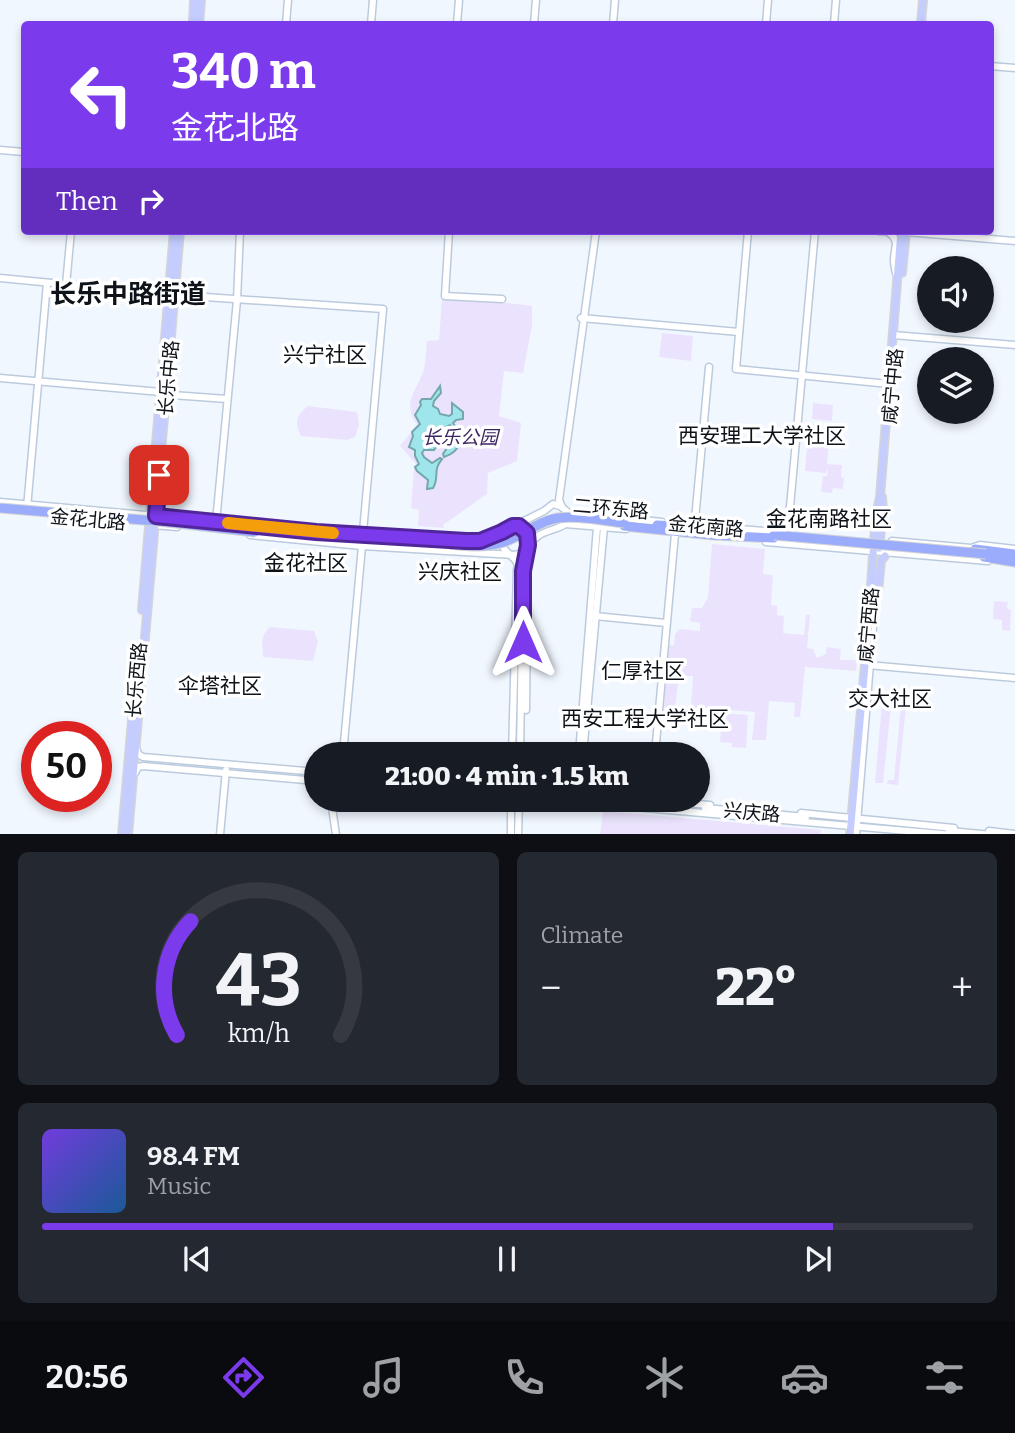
<!DOCTYPE html>
<html lang="en">
<head>
<meta charset="utf-8">
<style>
	body { margin:0; font-family:Bitter,"Noto Sans SC",serif; background:#242831; color:#f1f3f6; height:100vh; display:flex; flex-direction:column; font-size:26px; white-space:nowrap }
	* { box-sizing:border-box; margin:0 }
	p { font-size:23px; color:#9ea1a6 }
	.icon { flex:none; width:38px; height:38px; fill:none; stroke:currentColor; stroke-width:2; stroke-linecap:round; stroke-linejoin:round }
	.map { position:relative; height:834px; overflow:hidden }
	.drawer { display:flex; flex-direction:column; gap:18px; padding:18px; background:#0d0f14; flex:1 }
	.drawer>* { flex:none }
	.top-card { position:absolute; left:21px; top:21px; width:973px; height:214px; border-radius:7px; box-shadow:0 4px 10px #0003; background:#7c3aed; color:#fff; overflow:hidden }
	.tools { position:absolute; left:917px; top:256px; display:grid; gap:14px }
	.tools a { display:grid; place-items:center; width:77px; height:77px; border-radius:50%; background:#171b24; box-shadow:0 4px 10px #0003; font-size:35px }
	.speed { position:absolute; left:21px; top:721px; display:flex; gap:14px; font-size:35px; font-weight:700; text-align:center }
	.speed>* { display:grid; place-content:center; width:91px; height:91px; border-radius:50%; background:#171b24; box-shadow:0 4px 10px #0003; line-height:1 }
	.speed .limit { border:10px solid #d22; background:#fff; color:#111 }
	.pin { position:absolute; display:grid; place-items:center; width:60px; height:60px; color:#fff; margin:-30px; border-radius:14px; box-shadow:0 4px 10px #0006 }
	.me { position:absolute; width:77px; margin:-38px; rotate:0deg; stroke-linejoin:round; filter:drop-shadow(0 0 5px #0008) }
	.turn { display:flex; align-items:center; gap:24px; height:147px; padding:0 35px; font-size:32px }
	.turn .icon { width:91px; height:91px; stroke-width:2.5 }
	.turn b { display:block; font-size:49px; line-height:60px }
	.then { display:flex; align-items:center; height:66px; padding:0 35px; background:#0003; gap:14px; font-size:26px }
	.big { font-size:52px; font-weight:800; line-height:1.1 }
	.drawer .tile { flex:1; display:flex; flex-direction:column; justify-content:center; gap:10px; min-width:0; padding:0 24px; border-radius:10px; background:#242831 }
	.drawer .dial { align-items:center; gap:0 }
	.dial svg { height:182px; overflow:visible; fill:none; stroke:#363941; stroke-width:7; stroke-linecap:round; text-anchor:middle }
	.dial text { fill:#f1f3f6; stroke:none }
	.song { display:flex; align-items:center; gap:21px }
	.cover { width:84px; height:84px; border-radius:10px; background:linear-gradient(135deg,hsl(260 70% 55%),hsl(210 70% 35%)) }
	.played { height:7px; border-radius:4px; background:linear-gradient(90deg,#7c3aed 85%,#363941 85%) }
	.keys { display:flex; justify-content:space-around; direction:ltr }
	.heat { display:flex; justify-content:space-between; align-items:center; font-size:38px; direction:ltr }
	.drawer .tiles { flex:1; display:grid; gap:18px; grid-template-columns:1fr 1fr }
	.tile:last-child { grid-column:span 2 }
	.trip { position:absolute; left:304px; top:742px; width:406px; height:70px; border-radius:35px; background:#171b24; box-shadow:0 4px 10px #0003; font-weight:800; line-height:70px; text-align:center }
	.tab-bar { display:flex; height:112px; justify-content:space-around; align-items:center; background:#090b0e; color:#9ea1a6 }
	.tab-bar .icon { width:49px; height:49px }
	.tab-bar .selected { color:#7c3aed }
	.tab-bar b { font-size:32px; color:#f1f3f6 }
	.map>svg:first-child { display:block }
	.green { fill:#ebe3fe }
	.water { fill:#9ee6eb; stroke:#73a7ac; stroke-width:2 }
	.lines { fill:none; stroke-linecap:round; stroke-linejoin:round }
	.secondary-casing { stroke:#bbcbdd; stroke-width:9 }
	.primary-casing { stroke:#d4d5d6; stroke-width:10 }
	.highway-casing { stroke:#d4d5d6; stroke-width:11 }
	.secondary { stroke:#fff; stroke-width:6 }
	.primary { stroke:#c4cdfe; stroke-width:7 }
	.highway { stroke:#9cacfd; stroke-width:9 }
	.highway-bridge-casing { stroke:#d4d5d6; stroke-width:11; stroke-linecap:butt }
	.highway-bridge { stroke:#9cacfd; stroke-width:9 }
	.route-casing { stroke:#51269a; stroke-width:18 }
	.route { stroke:#7c3aed; stroke-width:12 }
	.slow { stroke:#f59e0b; stroke-width:12 }
	.labels { text-anchor:middle; stroke-width:7; stroke-linejoin:round; paint-order:stroke }
	.street-label { font-size:19px; fill:#0e1319; stroke:#fff }
	.park-label { font-size:19px; font-style:italic; fill:#3d2561; stroke:#fff }
	.neighbourhood-label { font-size:21px; fill:#0e1319; stroke:#fff }
	.district-label { font-size:26px; font-weight:bold; fill:#0e1319; stroke:#fff }
</style>
</head>
<body>
<div class="map">
<svg width="1015" height="835" viewBox="0 0 1015 835">
	<rect width="100%" height="100%" fill="#f1f7ff"/>
	<!-- green -->
	<g class="green">
		<path d="M442 299 501 302 532 306V325L523 373 504 371 499 416 521 423 517 461 488 473 487 494 443 525 444 528 418 526 419 510 411 508 414 469 416 464 400 446 417 425C401 401 417 392 424 369 426 360 426 350 427 341L439 340Z"/>
		<path d="M662 333 693 336 691 361 659 357Z"/>
		<path d="M813 403 833 405 832 421 812 419Z"/>
		<path d="M308 406 357 412 359 425 355 437 347 440 301 436C294 422 296 416 308 406Z"/>
		<path d="M813 426 824 427 826 430 830 431 827 464 842 465 841 477 844 478 843 489 833 488 832 493 821 492 823 476H827L828 467 826 473 805 471 808 432Z"/>
		<path d="M712 544 765 549 763 574 773 575 771 605 777 606V615L784 616 783 633 804 635 806 615H810L807 648 813 649 817 658 826 654 827 647 841 649 840 660H857L856 671 805 667 800 717H794L795 703 769 701 766 740H752L755 712 691 707 693 676H679L675 708 664 707 668 645H674L675 634 680 629 700 631V623L690 621 692 608H702L708 597Z"/>
		<path d="M994 601 1008 602 1007 608 1011 611 1010 631 1002 630V620L993 619Z"/>
		<path d="M270 627 314 631 318 642 313 661 263 657C263 645 259 637 270 627Z"/>
		<path d="M882 704 891 705 883 783H875Z"/>
		<path d="M901 706H906L898 785 887 784 888 780H894Z"/>
		<path d="M722 713 748 715 746 748 732 747V743L720 742Z"/>
		<path d="M603 811 821 830 820 835H600Z"/>
	</g>
	<!-- water -->
	<path class="water" d="M440 386 441 393 434 401 433 406 438 409 440 414 449 416 452 414V403L463 412V419L456 420 453 423C464 437 462 451 444 457L443 454 451 442 456 439V433L450 425 444 428 445 443H439L434 450H424L422 453 424 457 432 463 440 458 442 459C432 471 440 477 433 488L427 489 428 480 417 471 415 467 419 464 415 456V450L409 447 413 436 412 432 420 424 415 415 421 405 420 402 422 399H431Z"/>
	<g class="lines">
		<!-- secondary casing -->
		<g class="secondary-casing">
			<g id="secondary">
				<path d="M286 24 288 0"/>
				<path d="M371 24 373 0"/>
				<path d="M457 24 459 0"/>
				<path d="M534 24 536 0"/>
				<path d="M613 24 615 0"/>
				<path d="M766 24 768 0"/>
				<path d="M834 24 836 0"/>
				<path d="M990 66 1015 68"/>
				<path d="M0 150 24 152"/>
				<path d="M449 231 445 296 502 299"/>
				<path d="M748 231 736 369 889 384"/>
				<path d="M878 231 906 232 1015 241"/>
				<path d="M888 232C901 241 894 247 894 260 894 265 895 269 896 273"/>
				<path d="M0 278 176 295 383 309 363 532 365 536"/>
				<path d="M66 285 71 231"/>
				<path d="M581 318 739 332"/>
				<path d="M893 335 1015 345"/>
				<path d="M0 378 161 392"/>
				<path d="M167 392 172 395 227 399"/>
				<path d="M0 502 258 525"/>
				<path d="M562 507 559 500 596 231"/>
				<path d="M27 508 47 283"/>
				<path d="M603 516 662 522"/>
				<path d="M695 520 709 367"/>
				<path d="M216 522 237 300 240 231"/>
				<path d="M565 524 626 529"/>
				<path d="M153 525 177 527"/>
				<path d="M728 528 777 532"/>
				<path d="M788 529 815 231"/>
				<path d="M250 535 362 546 515 555C527 552 528 543 538 536 546 530 557 530 565 524"/>
				<path d="M461 541H480L502 532 544 511 553 504 560 506 569 513 581 514"/>
				<path d="M500 541C505 557 519 554 520 575"/>
				<path d="M892 541 971 548 980 545 1015 549"/>
				<path d="M766 542 988 561"/>
				<path d="M595 616 666 623"/>
				<path d="M868 665 1015 678"/>
				<path d="M526 710 527 616"/>
				<path d="M136 747 138 754 143 757 317 772"/>
				<path d="M343 754 362 546"/>
				<path d="M512 754 517 569"/>
				<path d="M520 754 523 571C526 557 532 543 524 530"/>
				<path d="M579 754 597 527"/>
				<path d="M583 754 604 527"/>
				<path d="M655 754 675 534"/>
				<path d="M135 773 138 767 143 766 317 781"/>
				<path d="M331 800 336 835"/>
				<path d="M525 800 558 803"/>
				<path d="M555 800 953 835"/>
				<path d="M645 800 710 805"/>
				<path d="M705 808 806 817"/>
				<path d="M801 813 954 828"/>
				<path d="M949 831 992 835"/>
				<path d="M989 831 1015 834"/>
				<path d="M220 835 226 770"/>
				<path d="M511 835V800"/>
				<path d="M518 835 519 800"/>
				<path d="M856 835 873 627V611"/>
			</g>
		</g>
		<!-- primary casing -->
		<g class="primary-casing">
			<g id="primary">
				<path d="M193 24 194 0"/>
				<path d="M199 24 201 0"/>
				<path d="M921 24 923 0"/>
				<path d="M902 273 906 231"/>
				<path d="M879 548 883 511 882 497"/>
				<path d="M874 602 878 591 881 561 885 556"/>
				<path d="M142 610 174 231"/>
				<path d="M122 835 136 675"/>
				<path d="M128 835 180 231"/>
				<path d="M850 835 868 631 874 540 877 510 880 497 901 231"/>
			</g>
		</g>
		<!-- highway casing -->
		<g class="highway-casing">
			<g id="highway">
				<path d="M657 525 695 527 730 531"/>
				<path d="M624 526 713 535 774 538"/>
				<path d="M254 528 450 544"/>
				<path d="M975 549 1015 554"/>
				<path d="M984 557 1015 562"/>
			</g>
		</g>
		<!-- secondary -->
		<use href="#secondary" class="secondary"/>
		<!-- primary -->
		<use href="#primary" class="primary"/>
		<!-- highway -->
		<use href="#highway" class="highway"/>
		<!-- highway-bridge casing -->
		<g class="highway-bridge-casing">
			<g id="highway-bridge">
				<path d="M0 508 167 522 255 532"/>
				<path d="M774 535 986 554"/>
				<path d="M450 544C468 546 486 548 504 542 521 536 536 523 553 519 573 514 604 521 624 523"/>
			</g>
		</g>
		<!-- highway-bridge -->
		<use href="#highway-bridge" class="highway-bridge"/>
	</g>
	<g class="lines">
		<!-- route casing -->
		<g class="route-casing">
			<path id="route" d="M159 475 156 516 316 532 466 541H480L502 532 513 526H519L527 533 528 545 523 571V642"/>
		</g>
		<!-- route -->
		<use href="#route" class="route"/>
		<!-- slow -->
		<path class="slow" d="M228 523 333 533"/>
	</g>
	<g class="labels">
		<!-- street labels -->
		<g class="street-label">
			<text transform="translate(168 378) rotate(-85)" y="7">长乐中路</text>
			<text transform="translate(892 386) rotate(-85)" y="7">咸宁中路</text>
			<text transform="translate(611 508) rotate(5)" y="7">二环东路</text>
			<text transform="translate(88 519) rotate(5)" y="7">金花北路</text>
			<text transform="translate(706 526) rotate(5)" y="7">金花南路</text>
			<text transform="translate(868 625) rotate(-85)" y="7">咸宁西路</text>
			<text transform="translate(136 680) rotate(-85)" y="7">长乐西路</text>
			<text transform="translate(752 812) rotate(5)" y="7">兴庆路</text>
		</g>
		<!-- park labels -->
		<g class="park-label">
			<text x="460" y="444">长乐公园</text>
		</g>
		<!-- neighbourhood labels -->
		<g class="neighbourhood-label">
			<text x="325" y="362">兴宁社区</text>
			<text x="762" y="443">西安理工大学社区</text>
			<text x="829" y="526">金花南路社区</text>
			<text x="306" y="570">金花社区</text>
			<text x="460" y="579">兴庆社区</text>
			<text x="643" y="678">仁厚社区</text>
			<text x="220" y="693">伞塔社区</text>
			<text x="890" y="706">交大社区</text>
			<text x="645" y="726">西安工程大学社区</text>
		</g>
		<!-- district labels -->
		<g class="district-label">
			<text x="128" y="303">长乐中路街道</text>
		</g>
	</g>
</svg>
<div class="tools">
<a><svg class="icon" aria-label="sound" viewBox="0 0 24 24"><path d="M4 9h4l5-4v14l-5-4H4zM17 9q2 3 0 6"/></svg></a>
<a><svg class="icon" aria-label="layers" viewBox="0 0 24 24"><path d="M12 4l9 5-9 5-9-5zM3 14l9 5 9-5"/></svg></a>
</div>
<div class="speed"><div class="limit">50</div></div>
<div class="pin" style="left:159px;top:475px;background:#d93025"><svg class="icon" aria-label="arrive" viewBox="0 0 24 24"><path d="M6 21V4h12l-3 4 3 4H6"/></svg></div>
<svg class="me" style="left:523px;top:642px" viewBox="-20 -20 40 40"><path d="M0-17L14 15 0 8-14 15z" fill="#7c3aed" stroke="#fff" stroke-width="4"/></svg>
<div class="trip">21:00 · 4 min · 1.5 km</div>
<div class="top-card">
<div class="turn"><svg class="icon" aria-label="left" viewBox="0 0 24 24"><path d="M17 20v-9H6M10 6l-5 5 5 5"/></svg><div><b>340 m</b>金花北路</div></div>
<div class="then">Then<svg class="icon" aria-label="right" viewBox="0 0 24 24"><path d="M7 20v-9h11M14 6l5 5-5 5"/></svg></div>
</div>
</div>
<section class="drawer">
<div class="tiles">
<div class="tile dial"><svg viewBox="0 0 100 80">
<path d="M14 69A42 42 0 1 1 86 69"/>
<path d="M14 69A42 42 0 0 1 20 19" stroke="#7c3aed"/>
<text x="50" y="56" font-size="32" font-weight="700">43</text>
<text x="50" y="72" font-size="11">km/h</text>
</svg></div>
<div class="tile"><p>Climate</p>
<div class="heat"><a>−</a><b class="big">22°</b><a>+</a></div>
</div>
<div class="tile">
<div class="song"><i class="cover"></i><div><b>98.4 FM</b><p>Music</p></div></div>
<div class="played"></div>
<div class="keys"><svg class="icon" aria-label="previous" viewBox="0 0 24 24"><path d="M18 5L8 12l10 7zM5 5v14"/></svg><svg class="icon" aria-label="pause" viewBox="0 0 24 24"><path d="M8 5v14M16 5v14"/></svg><svg class="icon" aria-label="next" viewBox="0 0 24 24"><path d="M6 5l10 7-10 7zM19 5v14"/></svg></div>
</div>
</div>
</section>
<nav class="tab-bar">
<b>20:56</b>
<svg class="icon selected" aria-label="directions" viewBox="0 0 24 24"><path d="M12 3l9 9-9 9-9-9zM9 14v-3h6M13 9l2 2-2 2"/></svg>
<svg class="icon" aria-label="music" viewBox="0 0 24 24"><path d="M9 18V5l10-2v13"/><circle cx="6" cy="18" r="3"/><circle cx="16" cy="16" r="3"/></svg>
<svg class="icon" aria-label="phone" viewBox="0 0 24 24"><path d="M5 4h4l2 5-3 2q2 4 5 5l2-3 5 2v4C11 20 4 13 5 4z"/></svg>
<svg class="icon" aria-label="climate" viewBox="0 0 24 24"><path d="M12 3v18M4 7l16 10M4 17L20 7"/></svg>
<svg class="icon" aria-label="car" viewBox="0 0 24 24"><path d="M5 17H2v-5l4-1 3-4h7l3 4 3 1v5h-3M9 17h6M6 11h13"/><circle cx="7" cy="17" r="2"/><circle cx="17" cy="17" r="2"/></svg>
<svg class="icon" aria-label="filters" viewBox="0 0 24 24"><path d="M4 7h16M4 17h16"/><circle cx="9" cy="7" r="2"/><circle cx="15" cy="17" r="2"/></svg>
</nav>
</body>
</html>
